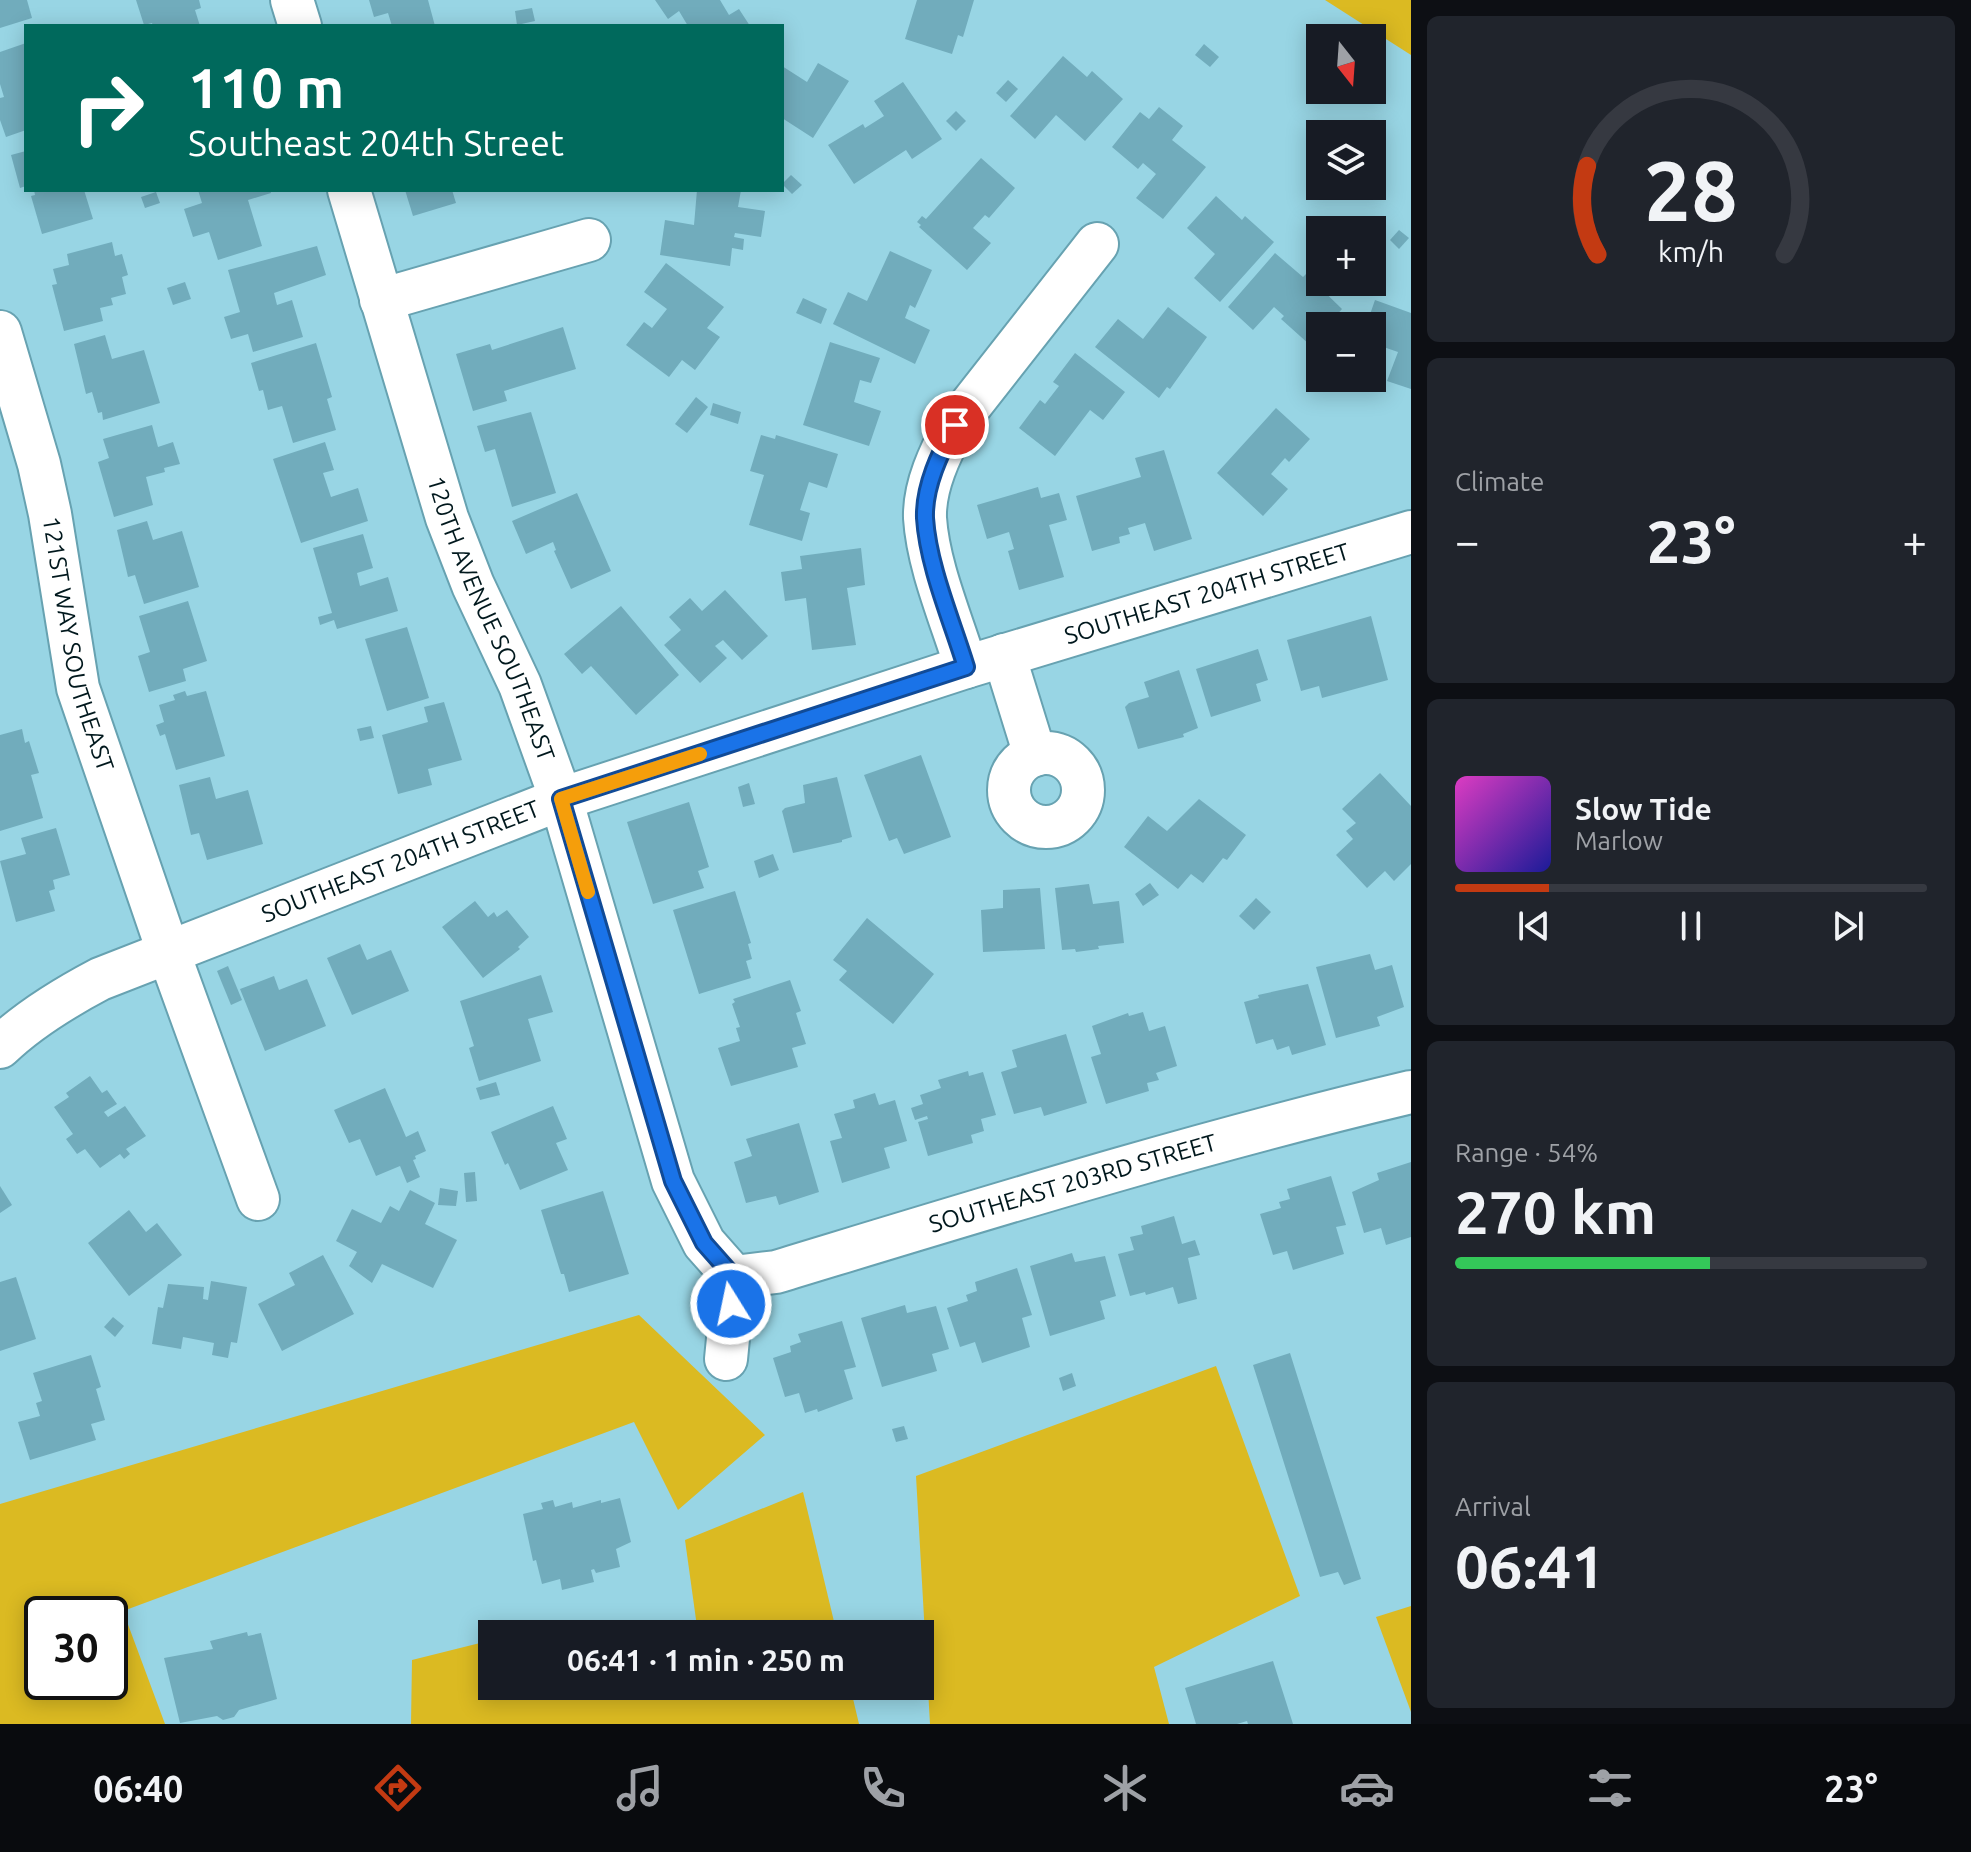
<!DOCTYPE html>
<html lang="en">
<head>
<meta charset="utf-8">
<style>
	body { margin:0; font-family:Ubuntu,sans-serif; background:#20242c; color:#f1f3f6; height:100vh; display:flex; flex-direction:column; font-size:30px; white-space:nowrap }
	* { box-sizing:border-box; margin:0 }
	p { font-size:26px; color:#9ea1a6 }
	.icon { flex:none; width:44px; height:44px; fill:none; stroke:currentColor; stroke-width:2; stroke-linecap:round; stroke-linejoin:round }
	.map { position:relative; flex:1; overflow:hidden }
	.drawer { display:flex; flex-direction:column; gap:16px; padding:16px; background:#0d0f14; width:560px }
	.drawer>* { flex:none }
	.hud { position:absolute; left:24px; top:24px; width:760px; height:168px; border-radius:0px; box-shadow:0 4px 20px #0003; background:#00695c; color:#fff; overflow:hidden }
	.needle { width:52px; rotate:163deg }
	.fabs { position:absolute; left:1306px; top:24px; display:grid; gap:16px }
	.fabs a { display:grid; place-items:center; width:80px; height:80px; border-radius:0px; background:#171b24; box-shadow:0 4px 20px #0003; font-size:40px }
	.speed { position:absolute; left:24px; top:1596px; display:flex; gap:16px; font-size:40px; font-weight:700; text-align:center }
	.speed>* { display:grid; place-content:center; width:104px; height:104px; border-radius:50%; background:#171b24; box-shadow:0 4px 20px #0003; line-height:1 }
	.speed .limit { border:4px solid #111; border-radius:12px; background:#fff; color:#111 }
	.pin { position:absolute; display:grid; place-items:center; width:68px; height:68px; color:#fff; margin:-34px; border:4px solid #fff; border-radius:50%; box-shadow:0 2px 8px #0007 }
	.me { position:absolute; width:88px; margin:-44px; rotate:350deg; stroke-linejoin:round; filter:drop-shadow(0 0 6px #0008) }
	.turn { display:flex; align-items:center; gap:28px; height:168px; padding:0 32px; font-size:36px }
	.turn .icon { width:104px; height:104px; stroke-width:2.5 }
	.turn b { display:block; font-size:56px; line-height:68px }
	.big { font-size:60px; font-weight:700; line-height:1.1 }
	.drawer .widget { flex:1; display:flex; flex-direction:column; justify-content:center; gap:12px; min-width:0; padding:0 28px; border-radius:12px; background:#20242c }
	.drawer .dial { align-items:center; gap:0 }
	.dial svg { height:208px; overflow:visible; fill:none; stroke:#363941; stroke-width:7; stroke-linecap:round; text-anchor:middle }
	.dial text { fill:#f1f3f6; stroke:none }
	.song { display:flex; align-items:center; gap:24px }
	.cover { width:96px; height:96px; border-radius:12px; background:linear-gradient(135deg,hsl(310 70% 55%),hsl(240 70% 35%)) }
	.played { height:8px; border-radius:4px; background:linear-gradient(90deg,#c33a12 20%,#363941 20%) }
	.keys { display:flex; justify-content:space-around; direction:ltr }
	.heat { display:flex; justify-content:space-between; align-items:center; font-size:44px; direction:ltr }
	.charge { height:12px; border-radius:6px; background:linear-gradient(90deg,#34c759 54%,#363941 0) }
	.trip { position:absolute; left:478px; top:1620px; width:456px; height:80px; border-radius:0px; background:#171b24; box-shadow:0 4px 20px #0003; font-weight:700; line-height:80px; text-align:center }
	.menu { display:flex; height:128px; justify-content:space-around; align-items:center; background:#090b0e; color:#9ea1a6 }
	.menu .icon { width:56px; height:56px }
	.menu .current { color:#c33a12 }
	.menu b { font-size:36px; color:#f1f3f6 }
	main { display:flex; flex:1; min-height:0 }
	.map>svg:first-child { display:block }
	.green { fill:#dbba22; fill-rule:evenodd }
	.building { fill:#71acbc }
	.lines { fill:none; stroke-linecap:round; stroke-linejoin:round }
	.minor-casing { stroke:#67a2b1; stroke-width:46 }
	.minor { stroke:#fff; stroke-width:42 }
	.route-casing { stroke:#114b97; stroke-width:20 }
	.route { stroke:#1a73e8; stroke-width:14 }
	.slow { stroke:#f59e0b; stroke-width:14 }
	.labels { text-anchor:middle; stroke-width:6; stroke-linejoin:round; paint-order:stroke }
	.street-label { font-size:24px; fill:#01181d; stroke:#98d5e4 }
</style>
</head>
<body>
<main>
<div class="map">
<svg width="1411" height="1724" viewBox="0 0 1411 1724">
	<rect width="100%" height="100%" fill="#98d5e4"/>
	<!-- green -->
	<g class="green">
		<path d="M1325 0H1411V55Z"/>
		<path d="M639 1315 765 1435 678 1510 634 1422 123 1611 165 1724H0V1504ZM110 1614V1682H42V1614Z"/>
		<path d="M1216 1366 1300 1596 1154 1667 1169 1724H930L916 1476Z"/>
		<path d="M803 1492 837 1634H698L685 1540Z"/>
		<path d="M1411 1606V1712L1376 1617Z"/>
		<path d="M492 1640V1686H850L859 1724H411L412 1660Z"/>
	</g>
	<!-- building -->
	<g class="building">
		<path d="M0 0H27L32 18 0 28Z"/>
		<path d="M136 0H199L201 8 195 10 200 26H153L152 23 144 25Z"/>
		<path d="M369 0H428L435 26H392L388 13 374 17Z"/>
		<path d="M655 0H720L729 15 739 9 750 26H688L679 11 668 19Z"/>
		<path d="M917 0H974L963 37 958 35 952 54 905 39Z"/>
		<path d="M532 8 535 21 517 25 515 11Z"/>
		<path d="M26 43V130L6 137 0 120V98L4 97 0 84V52Z"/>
		<path d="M1204 44 1219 57 1210 67 1195 55Z"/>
		<path d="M1063 56 1087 77 1092 71 1123 99 1085 141 1056 115 1035 139 1010 116Z"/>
		<path d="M818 63 849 81 813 138 782 118V66L807 82Z"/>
		<path d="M1008 80 1018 89 1006 102 996 93Z"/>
		<path d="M903 82 942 139 912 159 906 150 854 184 828 145 863 124 865 128 884 116 874 101Z"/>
		<path d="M1159 107 1183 126 1172 140 1206 167 1163 219 1136 198 1156 174 1143 163 1138 169 1112 147 1140 112 1149 119Z"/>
		<path d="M956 111 966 121 956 131 946 121Z"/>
		<path d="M26 151V186L20 188 11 155Z"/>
		<path d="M981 158 1015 188 989 218 985 215 973 228 991 243 967 270 919 227 921 225 917 222 922 216 926 219Z"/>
		<path d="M791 175 802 185 792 194 782 184Z"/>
		<path d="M34 190H84L93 219 42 234 31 196 35 195Z"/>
		<path d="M198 190H270L271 193 248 200 262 246 218 260 209 232 193 237 184 209 202 203Z"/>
		<path d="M405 190H452L456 203 413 216Z"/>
		<path d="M697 190H741L738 207 765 211 761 237 735 233 734 237 744 239 743 250 732 248 730 266 660 255 665 220 694 225Z"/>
		<path d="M156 192 160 203 145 208 141 197Z"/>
		<path d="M1216 196 1242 220 1245 216 1274 242 1220 302 1194 278 1215 254 1187 228Z"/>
		<path d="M1399 230 1409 238 1399 249 1390 240Z"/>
		<path d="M112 242 115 256 122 254 128 275 122 277 126 294 111 298 113 305 100 308 103 321 64 331 52 285 57 284 53 269 69 265 67 254Z"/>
		<path d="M317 246 326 275 274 293 277 305 292 300 303 337 253 352 248 334 231 339 224 317 240 312 228 270Z"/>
		<path d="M890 251 932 270 915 308 910 305 905 318 930 330 915 364 833 324 848 292 867 301Z"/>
		<path d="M1275 253 1303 277 1306 274 1342 309 1327 326H1320V334L1310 345 1281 319 1284 316 1274 307 1253 330 1228 307Z"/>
		<path d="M666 263 724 307 707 328 720 337 695 370 682 360 669 377 626 345 644 322 652 328 667 309 644 292Z"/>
		<path d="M185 282 191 299 173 305 167 288Z"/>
		<path d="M803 298 827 309 821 324 796 313Z"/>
		<path d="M1375 300 1411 313V389L1387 381 1398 352 1372 343V326H1366Z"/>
		<path d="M1168 307 1207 337 1170 389 1167 387 1159 398 1095 347 1118 319 1143 339Z"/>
		<path d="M563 327 576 369 504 391 507 401 473 411 456 354 490 344 492 350Z"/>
		<path d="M105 335 112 359 144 350 160 403 103 420 102 412 98 413 92 392 86 394 74 344Z"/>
		<path d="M830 342 880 358 871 383 860 380 854 402 881 411 869 446 803 425Z"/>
		<path d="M316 343 332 397 327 399 336 430 293 443 282 406 268 410 263 390 259 391 251 363Z"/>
		<path d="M1075 353 1125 392 1103 420 1090 410 1055 456 1019 428 1040 400 1045 404 1059 386 1053 382Z"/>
		<path d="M696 397 708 407 687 433 675 424Z"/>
		<path d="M713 403 741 412 738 424 710 415Z"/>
		<path d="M1276 408 1310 439 1289 462 1285 458 1271 474 1288 489 1263 516 1217 473Z"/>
		<path d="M531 412 556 493 512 507 495 449 485 452 477 426Z"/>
		<path d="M152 425 158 447 173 442 180 464 164 468 165 472 146 477 153 505 114 517 98 462 109 458 103 439Z"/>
		<path d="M761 435 775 439 776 435 838 454 827 488 809 482 800 510 810 513 802 541 749 525 764 475 750 471Z"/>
		<path d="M325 442 334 470 323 473 331 497 358 488 368 521 301 543 273 459Z"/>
		<path d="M1164 450 1192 539 1154 551 1145 523 1128 528 1130 534 1119 537 1120 543 1092 551 1076 496 1141 477 1135 458Z"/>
		<path d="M1038 487 1041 498 1059 493 1067 520 1049 525 1064 577 1019 590 1008 551 1014 549 1009 532 987 539 977 505Z"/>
		<path d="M577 493 611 571 571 589 554 551 556 550 553 542 526 554 512 521Z"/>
		<path d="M147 521 153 540 182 531 199 587 144 604 135 575 128 577 117 530Z"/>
		<path d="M363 534 373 568 357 573 360 586 388 577 398 611 337 629 334 620 320 625 318 617 332 613 313 548Z"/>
		<path d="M861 548 865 585 847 588 856 645 812 650 806 598 785 601 781 572 802 569 800 556Z"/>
		<path d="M725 590 768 636 742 660 723 640 715 646 727 658 700 683 664 645 681 630 669 617 690 598 702 611Z"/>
		<path d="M188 601 207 661 183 669 186 681 149 692 138 656 150 652 139 616Z"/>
		<path d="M621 606 679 675 636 715 591 666 582 674 564 654Z"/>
		<path d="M1371 616 1388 680 1322 698 1319 686 1301 691 1287 640Z"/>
		<path d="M407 627 429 698 387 711 365 639Z"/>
		<path d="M1258 649 1268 680 1256 684 1261 701 1211 717 1196 669Z"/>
		<path d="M1179 670 1198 728 1183 734 1184 737 1138 749 1125 707 1129 703 1149 697 1144 682Z"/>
		<path d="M185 691 187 696 206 691 225 756 176 770 165 734 160 736 156 725 164 722 159 705 175 700 173 695Z"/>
		<path d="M444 702 462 760 428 769 432 785 398 794 382 735 428 722 424 707Z"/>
		<path d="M371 726 374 738 360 741 357 729Z"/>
		<path d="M22 729 25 743 29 741 39 773 31 775 43 818 0 831V735Z"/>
		<path d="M921 755 951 837 904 854 897 838 889 841 864 775Z"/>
		<path d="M1380 773 1411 806V864L1394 881 1385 871 1367 888 1336 855 1353 839 1346 831 1356 823 1342 809Z"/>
		<path d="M210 777 216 799 248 790 263 844 207 860 199 833 191 835 179 785Z"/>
		<path d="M837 777 852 837 842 840V842L793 853 782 811 785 808 805 803 803 785Z"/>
		<path d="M749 783 755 804 743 807 738 787Z"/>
		<path d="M1199 799 1246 835 1227 860 1223 858 1203 883 1191 874 1178 889 1124 847 1148 816 1167 831Z"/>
		<path d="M689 802 709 867 698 871 704 888 653 904 627 822Z"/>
		<path d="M56 828 70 875 53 880 55 889 49 891 55 911 16 922 0 861 26 854 21 838Z"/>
		<path d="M773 854 779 870 759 878 754 861Z"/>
		<path d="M1150 883 1159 895 1143 906 1135 894Z"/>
		<path d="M1089 884 1093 904 1119 901 1124 943 1098 946 1099 949 1076 952 1075 949 1062 950 1055 888Z"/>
		<path d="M1040 888 1045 949 983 952 981 910 1003 908V890Z"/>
		<path d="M735 891 751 943 748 944 752 959 746 961 751 978 699 994 673 910Z"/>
		<path d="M1256 898 1271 912 1254 930 1239 916Z"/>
		<path d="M475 901 488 917 494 912 497 917 507 910 529 937 518 947 520 949 483 978 442 927Z"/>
		<path d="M867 918 934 974 893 1024 839 980 847 971 833 960Z"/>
		<path d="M360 944 367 960 391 950 409 991 352 1015 327 958Z"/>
		<path d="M1370 954 1375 970 1392 965 1404 1007 1377 1017 1380 1026 1336 1038 1316 967Z"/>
		<path d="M228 966 242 1000 231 1005 217 971Z"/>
		<path d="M541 975 553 1012 528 1019 541 1061 479 1081 469 1048 474 1046 460 1001Z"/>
		<path d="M274 976 279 990 307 979 326 1026 265 1051 240 989Z"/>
		<path d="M790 980 801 1011 796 1013 806 1044 792 1048 798 1067 731 1086 718 1048 740 1041 736 1028 740 1027 732 1004 735 1002 733 999Z"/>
		<path d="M1308 984 1326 1045 1292 1055 1289 1046 1277 1050 1273 1039 1256 1044 1244 1002 1259 998 1258 995Z"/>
		<path d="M1143 1012 1149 1031 1165 1026 1177 1066 1156 1073 1159 1080 1147 1083 1149 1091 1106 1104 1091 1057 1101 1054 1092 1026 1128 1013 1129 1016Z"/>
		<path d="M1066 1034 1087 1103 1044 1116 1041 1107 1014 1114 1001 1072 1017 1067 1012 1050Z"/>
		<path d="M968 1071 969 1076 983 1072 996 1115 981 1119 984 1131 971 1135 973 1143 928 1156 918 1122 928 1119 927 1116 915 1120 911 1108 923 1104 920 1095 941 1088 938 1080Z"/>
		<path d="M90 1076 102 1093 107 1090 117 1104 104 1112 108 1117 125 1106 146 1136 126 1149 130 1154 124 1159 120 1154 100 1168 85 1149 77 1154 66 1139 73 1134 54 1107 69 1097 66 1093Z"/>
		<path d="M496 1082 500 1095 480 1100 476 1088Z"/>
		<path d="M385 1088 406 1137 418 1131 426 1151 415 1156 416 1159 413 1160 420 1177 407 1183 400 1166 376 1176 360 1139 349 1143 334 1110Z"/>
		<path d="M875 1093 879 1105 895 1100 907 1141 884 1148 890 1168 842 1183 830 1141 842 1138 834 1114 855 1108 853 1100Z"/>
		<path d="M553 1106 567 1139 556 1143 568 1170 520 1190 508 1163 505 1165 491 1132Z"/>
		<path d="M799 1123 819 1192 779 1205 776 1196 746 1203 734 1162 752 1156 746 1139Z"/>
		<path d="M1411 1162V1237L1386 1245 1381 1228 1364 1233 1352 1192 1379 1180 1377 1173Z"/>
		<path d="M475 1172 477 1201 466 1202 464 1173Z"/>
		<path d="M1331 1176 1346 1225 1336 1227 1344 1254 1293 1270 1287 1251 1273 1255 1260 1214 1281 1208 1279 1202 1290 1199 1287 1189Z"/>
		<path d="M0 1186 12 1205 0 1213Z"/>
		<path d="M440 1188 458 1191 456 1206 438 1205Z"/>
		<path d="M410 1190 435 1203 425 1224 457 1240 433 1288 382 1264 372 1283 349 1266 357 1252 336 1241 352 1209 381 1223 390 1206 399 1211Z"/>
		<path d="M603 1191 629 1274 569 1292 564 1274H561L541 1210Z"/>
		<path d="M129 1210 146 1232 157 1223 182 1255 129 1296 88 1243Z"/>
		<path d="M1174 1216 1182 1244 1195 1240 1200 1255 1188 1258 1197 1299 1178 1304 1173 1287 1146 1295 1145 1292 1130 1296 1118 1254 1134 1250 1130 1237 1143 1234 1141 1226Z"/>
		<path d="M1072 1253 1075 1262 1105 1256 1116 1296 1100 1301 1105 1319 1050 1336 1030 1266Z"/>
		<path d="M323 1255 354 1314 282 1351 258 1304 295 1285 289 1273Z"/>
		<path d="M1017 1268 1032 1315 1022 1318 1030 1347 982 1363 975 1342 960 1347 947 1308 968 1301 966 1295 977 1291 975 1282Z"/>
		<path d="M16 1277 36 1339 0 1351V1282Z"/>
		<path d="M211 1281 247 1287 237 1343 231 1342 228 1358 212 1355 214 1343 183 1337 181 1349 152 1344 158 1307 163 1308 168 1284 204 1287 203 1299 208 1300Z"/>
		<path d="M905 1305 907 1313 936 1306 949 1349 932 1354 937 1371 882 1387 861 1318Z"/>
		<path d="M113 1317 124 1326 115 1337 104 1327Z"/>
		<path d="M842 1321 856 1367 844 1370 853 1399 818 1412 817 1409 805 1413 799 1393 785 1397 773 1358 791 1352 790 1346 801 1342 798 1334Z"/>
		<path d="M1290 1353 1361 1579 1344 1585 1338 1572 1320 1577 1253 1365Z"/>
		<path d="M91 1355 101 1387 96 1389 105 1420 91 1424 96 1440 30 1460 18 1422 40 1416 36 1403 42 1401 33 1373Z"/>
		<path d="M1072 1373 1076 1386 1063 1391 1059 1378Z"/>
		<path d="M904 1426 908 1439 896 1442 892 1429Z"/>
		<path d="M620 1498 631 1542 616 1549 620 1567 596 1573 594 1569 591 1570 594 1582 562 1590 560 1579 542 1584 536 1560 533 1561 523 1514 543 1509 541 1503 553 1500 555 1507 572 1502 573 1508 601 1500V1503Z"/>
		<path d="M247 1632 248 1636 261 1633 277 1699 239 1710 234 1717 223 1720 217 1716 180 1723 164 1658 213 1649 210 1641Z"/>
		<path d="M1273 1661 1293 1724H1248L1247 1721 1237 1724H1196L1185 1688Z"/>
	</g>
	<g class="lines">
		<!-- minor casing -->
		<g class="minor-casing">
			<g id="minor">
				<path d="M292 0 300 26"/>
				<path id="s1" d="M349 190 447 518 473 585 520 685 561 799 673 1181 704 1243 734 1277 726 1359"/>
				<path d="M381 300 589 240"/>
				<path id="s2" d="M0 332 39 464 50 514 78 688 168 951 258 1199"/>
				<path d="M1004 655 1035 755"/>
				<path d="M966 667C952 621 928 566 925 518 924 486 940 453 955 425L1097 244"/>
				<circle cx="1046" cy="790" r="37"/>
				<path id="s3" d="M0 1047C29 1019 64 998 100 979L561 799 966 667 1411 532"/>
				<path id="s4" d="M734 1277 776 1272C987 1208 1196 1143 1411 1092"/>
			</g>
		</g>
		<!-- minor -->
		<use href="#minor" class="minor"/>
	</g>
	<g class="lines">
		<!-- route casing -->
		<g class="route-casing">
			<path id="route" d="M731 1304 734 1277 704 1243 673 1181 561 799 966 667C952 621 928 566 925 518 924 486 940 453 955 425"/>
		</g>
		<!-- route -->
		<use href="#route" class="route"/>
		<!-- slow -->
		<path class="slow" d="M588 892 561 799 700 754"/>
	</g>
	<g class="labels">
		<!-- street labels -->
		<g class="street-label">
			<text dy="8" stroke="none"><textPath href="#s3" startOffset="1294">SOUTHEAST 204TH STREET</textPath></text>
			<text dy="8" stroke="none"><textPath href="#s1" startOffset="452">120TH AVENUE SOUTHEAST</textPath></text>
			<text dy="8" stroke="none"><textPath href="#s2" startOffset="322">121ST WAY SOUTHEAST</textPath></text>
			<text dy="8" stroke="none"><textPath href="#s3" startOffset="444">SOUTHEAST 204TH STREET</textPath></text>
			<text dy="8" stroke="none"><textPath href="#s4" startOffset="352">SOUTHEAST 203RD STREET</textPath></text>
		</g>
	</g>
</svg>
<div class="fabs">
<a><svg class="needle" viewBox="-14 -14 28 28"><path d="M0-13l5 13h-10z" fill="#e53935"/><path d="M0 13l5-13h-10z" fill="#9ea1a6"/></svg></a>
<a><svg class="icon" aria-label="layers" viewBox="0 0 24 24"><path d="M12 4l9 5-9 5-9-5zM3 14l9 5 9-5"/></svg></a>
<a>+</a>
<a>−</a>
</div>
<div class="speed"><div class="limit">30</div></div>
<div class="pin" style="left:955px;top:425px;background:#d93025"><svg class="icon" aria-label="arrive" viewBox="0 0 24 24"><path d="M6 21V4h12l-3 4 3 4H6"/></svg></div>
<svg class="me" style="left:731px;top:1304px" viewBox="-20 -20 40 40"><circle r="17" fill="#1a73e8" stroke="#fff" stroke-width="3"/><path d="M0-11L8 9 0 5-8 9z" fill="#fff"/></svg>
<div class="trip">06:41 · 1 min · 250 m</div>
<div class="hud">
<div class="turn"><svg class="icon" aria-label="right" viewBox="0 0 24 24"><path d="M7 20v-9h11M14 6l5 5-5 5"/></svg><div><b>110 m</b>Southeast 204th Street</div></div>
</div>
</div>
<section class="drawer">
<div class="widget dial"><svg viewBox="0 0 100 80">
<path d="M14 69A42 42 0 1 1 86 69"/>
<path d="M14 69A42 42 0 0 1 10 35" stroke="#c33a12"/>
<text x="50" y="56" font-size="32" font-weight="700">28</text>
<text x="50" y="72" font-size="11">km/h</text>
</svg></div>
<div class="widget"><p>Climate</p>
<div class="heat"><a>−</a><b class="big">23°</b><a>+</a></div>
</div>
<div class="widget">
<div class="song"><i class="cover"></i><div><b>Slow Tide</b><p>Marlow</p></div></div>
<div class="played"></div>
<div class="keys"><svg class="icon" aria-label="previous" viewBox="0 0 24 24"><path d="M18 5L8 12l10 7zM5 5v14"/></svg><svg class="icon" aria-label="pause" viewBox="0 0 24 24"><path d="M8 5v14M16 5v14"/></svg><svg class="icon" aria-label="next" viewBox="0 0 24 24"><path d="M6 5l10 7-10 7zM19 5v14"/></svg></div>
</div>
<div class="widget"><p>Range · 54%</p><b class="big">270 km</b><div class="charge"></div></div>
<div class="widget"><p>Arrival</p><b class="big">06:41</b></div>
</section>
</main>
<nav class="menu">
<b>06:40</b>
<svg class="icon current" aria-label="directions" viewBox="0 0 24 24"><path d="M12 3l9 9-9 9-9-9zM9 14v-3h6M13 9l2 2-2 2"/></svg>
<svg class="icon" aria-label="music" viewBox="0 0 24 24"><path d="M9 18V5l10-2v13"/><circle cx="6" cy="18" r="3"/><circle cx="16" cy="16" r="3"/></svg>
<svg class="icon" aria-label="phone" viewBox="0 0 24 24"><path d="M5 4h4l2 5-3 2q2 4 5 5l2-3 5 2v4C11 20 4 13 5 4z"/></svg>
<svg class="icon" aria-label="climate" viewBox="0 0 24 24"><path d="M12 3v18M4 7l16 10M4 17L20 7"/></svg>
<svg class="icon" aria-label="car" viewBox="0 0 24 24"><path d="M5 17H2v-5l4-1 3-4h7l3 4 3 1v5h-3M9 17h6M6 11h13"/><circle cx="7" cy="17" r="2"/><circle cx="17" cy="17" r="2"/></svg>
<svg class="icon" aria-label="filters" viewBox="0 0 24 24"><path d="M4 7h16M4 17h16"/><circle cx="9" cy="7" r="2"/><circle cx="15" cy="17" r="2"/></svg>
<b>23°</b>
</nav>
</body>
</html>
